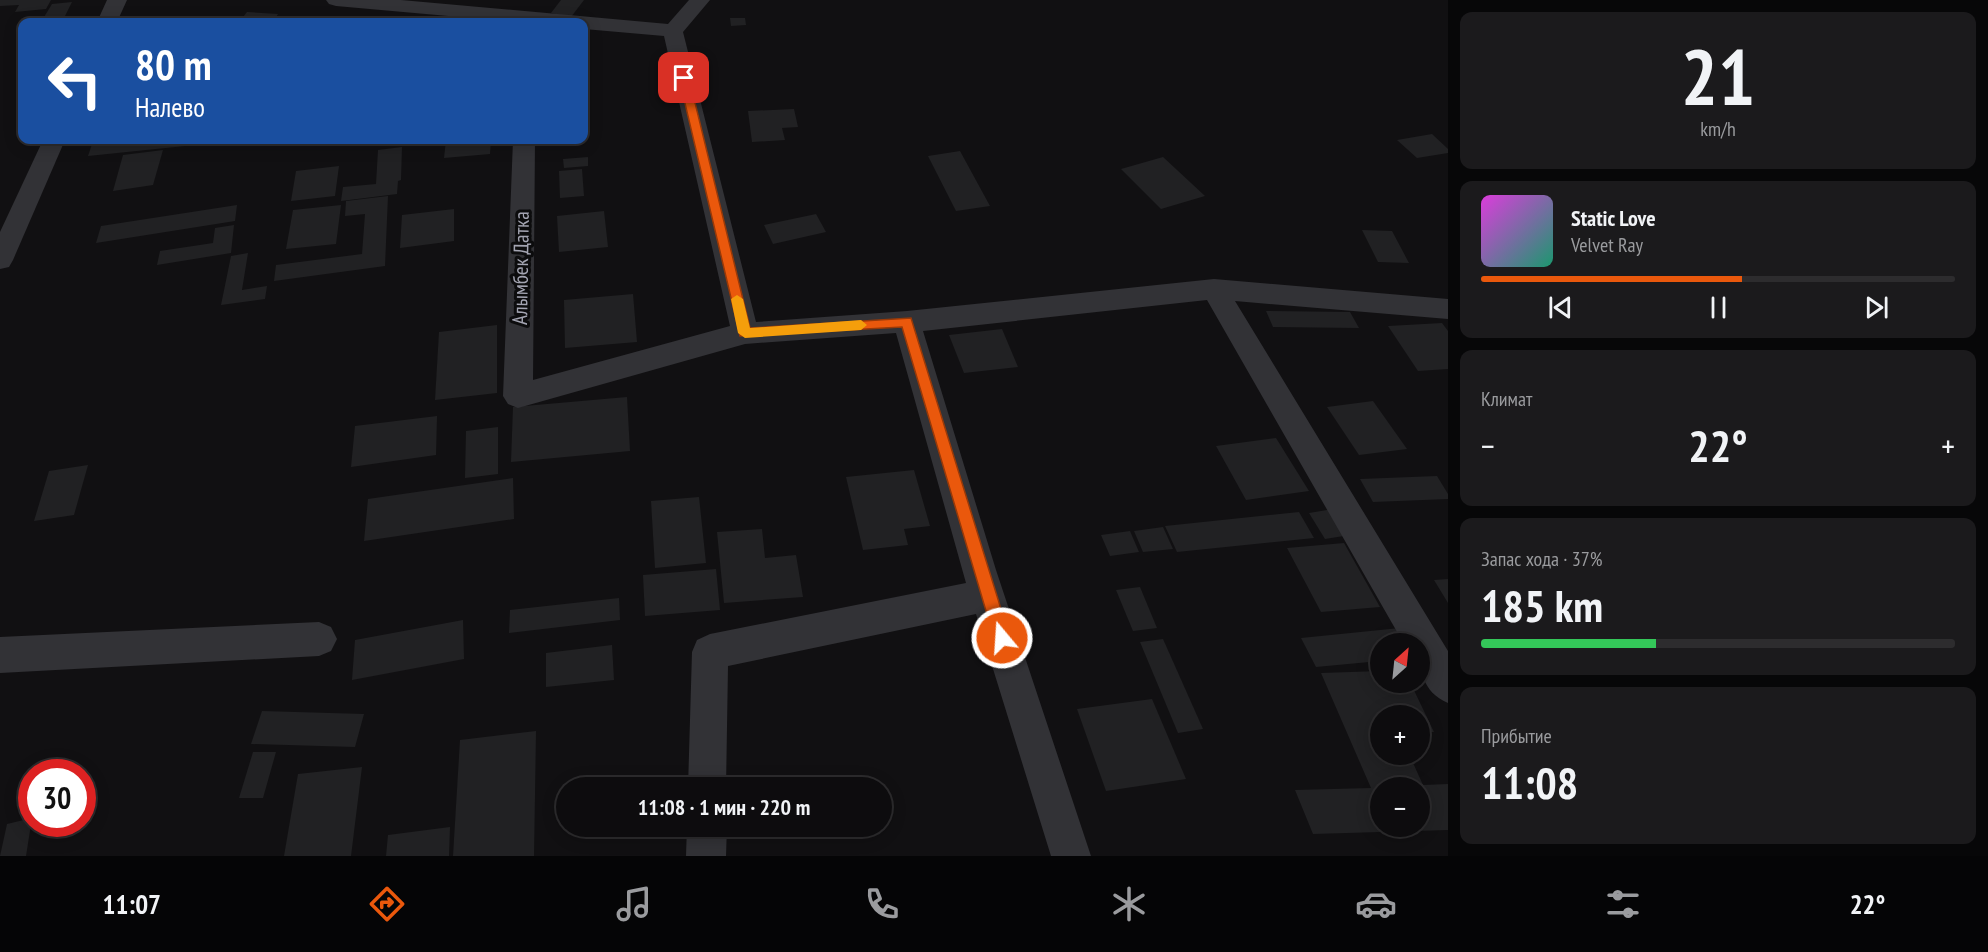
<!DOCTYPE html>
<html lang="ru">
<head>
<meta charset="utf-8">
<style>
	body { margin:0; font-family:"PT Sans Narrow",sans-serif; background:#1b1a1c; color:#f1f3f6; height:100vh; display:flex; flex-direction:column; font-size:22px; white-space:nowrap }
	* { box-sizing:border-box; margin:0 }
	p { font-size:20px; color:#9a9b9e }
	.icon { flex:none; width:33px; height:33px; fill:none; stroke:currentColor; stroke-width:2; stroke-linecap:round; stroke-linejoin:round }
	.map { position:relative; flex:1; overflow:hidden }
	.sheet { display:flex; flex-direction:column; gap:12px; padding:12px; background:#070708; width:540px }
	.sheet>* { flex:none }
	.hud { position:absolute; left:18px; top:18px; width:570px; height:126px; border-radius:12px; box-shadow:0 3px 15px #0003,0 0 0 2px #2d2c2e; background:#1a4fa0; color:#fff; overflow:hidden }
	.needle { width:39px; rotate:27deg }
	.tools { position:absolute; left:1370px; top:633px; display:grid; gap:12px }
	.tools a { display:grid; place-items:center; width:60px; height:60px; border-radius:50%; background:#0d0c0e; box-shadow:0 3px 15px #0003,0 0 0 2px #2d2c2e; font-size:30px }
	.speed { position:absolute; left:18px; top:759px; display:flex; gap:12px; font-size:30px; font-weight:700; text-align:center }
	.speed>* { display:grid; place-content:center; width:78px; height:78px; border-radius:50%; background:#0d0c0e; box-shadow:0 3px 15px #0003,0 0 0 2px #2d2c2e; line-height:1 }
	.speed .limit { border:9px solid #d22; background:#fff; color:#111 }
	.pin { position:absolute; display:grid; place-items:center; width:51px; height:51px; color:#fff; margin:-26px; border-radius:12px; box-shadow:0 3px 9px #0006 }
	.me { position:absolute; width:66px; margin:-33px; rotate:342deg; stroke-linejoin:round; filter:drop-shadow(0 0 4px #0008) }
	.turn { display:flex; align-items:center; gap:21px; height:126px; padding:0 18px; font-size:27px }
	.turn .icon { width:78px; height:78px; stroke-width:2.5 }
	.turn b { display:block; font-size:42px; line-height:51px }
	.big { font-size:45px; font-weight:700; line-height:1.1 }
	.sheet .tile { flex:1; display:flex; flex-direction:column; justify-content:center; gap:9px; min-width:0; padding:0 21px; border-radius:12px; background:#1b1a1c }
	.sheet .dial { align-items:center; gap:0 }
	.dial b { font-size:78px; line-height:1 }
	.song { display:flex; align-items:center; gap:18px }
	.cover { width:72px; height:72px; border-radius:9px; background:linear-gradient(135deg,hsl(300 70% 55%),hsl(160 70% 35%)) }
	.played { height:6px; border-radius:3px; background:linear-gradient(90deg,#ea580c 55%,#2d2c2e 55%) }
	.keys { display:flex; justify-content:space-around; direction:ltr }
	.heat { display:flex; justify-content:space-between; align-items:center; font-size:33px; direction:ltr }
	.charge { height:9px; border-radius:4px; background:linear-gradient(90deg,#34c759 37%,#2d2c2e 0) }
	.trip { position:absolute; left:556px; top:777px; width:336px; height:60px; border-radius:30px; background:#0d0c0e; box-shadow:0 3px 15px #0003,0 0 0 2px #2d2c2e; font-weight:700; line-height:60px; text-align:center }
	.menu { display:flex; height:96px; justify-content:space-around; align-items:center; background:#050506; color:#9a9b9e }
	.menu .icon { width:42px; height:42px }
	.menu .active { color:#ea580c }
	.menu b { font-size:27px; color:#f1f3f6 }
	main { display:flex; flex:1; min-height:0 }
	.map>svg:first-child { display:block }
	.building { fill:#212123; fill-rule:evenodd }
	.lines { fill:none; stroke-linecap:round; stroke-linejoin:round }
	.minor { fill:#323236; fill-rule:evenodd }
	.route { fill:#ea580c; stroke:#983908; stroke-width:1.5 }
	.slow { fill:#f59e0b }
	.labels { text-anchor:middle; stroke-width:6; stroke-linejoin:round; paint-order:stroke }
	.street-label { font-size:21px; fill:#a3a4b1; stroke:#0c0c0d }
</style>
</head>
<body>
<main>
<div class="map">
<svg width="1448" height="856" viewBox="0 0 1448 856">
	<rect width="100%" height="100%" fill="#111012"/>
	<!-- building -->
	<g class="building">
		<path d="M0 0H51L46 9 15 12 19 5 0 6Z"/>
		<path d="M561 0H584L571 17 551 13Z"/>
		<path d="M72 2 62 22H41L52 4Z"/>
		<path d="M247 12 278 14 275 19 243 17Z"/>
		<path d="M730 18H745L746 25 731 26Z"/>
		<path d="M794 109 798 127 782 128 785 140 752 142 748 111Z"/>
		<path d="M1432 134 1448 149V153L1417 158 1397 140Z"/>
		<path d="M112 140H187L185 146 88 156 93 141Z"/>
		<path d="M446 140H491L490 154 444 158Z"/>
		<path d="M402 147 401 180 398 181 397 194 341 201 343 187 376 184 378 150Z"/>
		<path d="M163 150 153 185 113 191 123 155Z"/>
		<path d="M960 151 990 206 956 211 928 156Z"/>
		<path d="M588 157V166L564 168 563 159Z"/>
		<path d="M1163 157 1205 196 1161 209 1121 169Z"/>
		<path d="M339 166 335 196 291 201 296 171Z"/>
		<path d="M582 169 584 196 560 198 559 171Z"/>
		<path d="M388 196 385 266 274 281 276 265 362 254 365 214 345 216 346 201Z"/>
		<path d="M237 205 235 221 96 243 101 226Z"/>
		<path d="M341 205 336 244 286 249 293 210Z"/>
		<path d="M454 209V241L400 248 402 215Z"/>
		<path d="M604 211 608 247 559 252 557 216Z"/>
		<path d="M816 214 826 232 773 244 764 225Z"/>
		<path d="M234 225 231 253 157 265 160 251 213 243 215 228Z"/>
		<path d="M1362 230 1392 231 1409 263 1378 262Z"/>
		<path d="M248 253 242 290 267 286 265 299 221 305 231 256Z"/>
		<path d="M633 294 637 342 565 348 564 300Z"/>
		<path d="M1266 311 1350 312 1359 328 1273 327Z"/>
		<path d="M1442 323 1448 331V369L1418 371 1388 326Z"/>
		<path d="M497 325V393L435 400 439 332Z"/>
		<path d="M1002 329 1018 367 964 373 949 335Z"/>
		<path d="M627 397 630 451 511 462 513 407Z"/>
		<path d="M1373 401 1407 449 1359 455 1327 407Z"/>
		<path d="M437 416 436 455 351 467 355 426Z"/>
		<path d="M498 427V474L465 478 466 431Z"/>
		<path d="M1276 438 1309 491 1246 500 1216 446Z"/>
		<path d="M88 465 74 515 34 521 49 471Z"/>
		<path d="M914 470 930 526 904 529 908 545 863 550 846 477Z"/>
		<path d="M1437 476 1448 494V499L1373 502 1360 479Z"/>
		<path d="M513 478 514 519 364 541 368 499Z"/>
		<path d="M699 497 706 563 655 568 651 501Z"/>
		<path d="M1333 509 1350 535 1325 539 1309 513Z"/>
		<path d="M1299 512 1314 538 1177 552 1165 526Z"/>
		<path d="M1163 527 1173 549 1143 552 1134 531Z"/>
		<path d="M762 529 765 558 796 555 803 597 724 603 717 532Z"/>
		<path d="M1130 531 1139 552 1110 556 1101 535Z"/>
		<path d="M1344 543 1380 607 1321 612 1287 548Z"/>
		<path d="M716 569 720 610 645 616 643 575Z"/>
		<path d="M1448 579V603L1434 580Z"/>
		<path d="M1140 587 1157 628 1133 631 1116 590Z"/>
		<path d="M619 598 620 620 509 633 510 610Z"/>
		<path d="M463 620 464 659 352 680 355 640Z"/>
		<path d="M1400 628 1409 644H1380V661L1316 667 1301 638Z"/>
		<path d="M1163 639 1203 729 1178 733 1140 642Z"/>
		<path d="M612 645 614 680 546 687V653Z"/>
		<path d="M1380 671V682H1410L1434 732H1419V716H1380V754H1409L1423 785 1448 784V830L1313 834 1295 790 1371 788 1321 673ZM1380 788H1419V826H1380Z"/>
		<path d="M1152 699 1186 779 1106 791 1077 709Z"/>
		<path d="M262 711 364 714 355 747 251 744Z"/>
		<path d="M536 731 534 856H453L460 740Z"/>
		<path d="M253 752H276L263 798H239Z"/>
		<path d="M362 767 351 856H284L298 774Z"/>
		<path d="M32 818 26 856H0L7 824Z"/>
		<path d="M450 827 449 856H386L388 835Z"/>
	</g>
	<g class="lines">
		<!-- minor -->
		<g class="minor">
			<path d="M107 0H127L117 22H97Z"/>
			<path d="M326 0H401L668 24 689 0H710L683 32 756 322 907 311 1214 279 1448 299V319L1235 301 1448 651V703C1422 692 1419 669 1419 644H1404L1207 300 923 331 996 570 1091 856H1051L976 614 728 666 726 788H688L692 652 697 640 710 634 966 583 896 333 745 344 518 408 508 404 503 396 513 140H535L533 380 730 326 664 36 584 29V22H517L336 6 329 4Z"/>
			<path d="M43 140H65L13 260 9 267 0 269V232Z"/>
			<path d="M319 622 331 627 337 639 331 651 319 656 0 673V637Z"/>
			<path d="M687 826H727L726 856H686Z"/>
		</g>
	</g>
	<!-- route -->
	<path class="route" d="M681 75 689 78 750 328 911 318 1010 638 1007 644 1002 646 996 644 994 638 902 327 740 336 679 78Z"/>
	<!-- slow -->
	<path class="slow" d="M737 295 743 299 750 328 861 320 867 325 861 330 745 338 738 333 731 299Z"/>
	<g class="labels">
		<!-- street labels -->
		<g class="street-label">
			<text transform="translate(521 268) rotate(-89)" y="7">Алымбек Датка</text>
		</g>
	</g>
</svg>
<div class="tools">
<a><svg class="needle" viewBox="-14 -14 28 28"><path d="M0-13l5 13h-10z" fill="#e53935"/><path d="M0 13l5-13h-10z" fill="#9a9b9e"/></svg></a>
<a>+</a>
<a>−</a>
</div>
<div class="speed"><div class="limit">30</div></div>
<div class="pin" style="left:684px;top:78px;background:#d93025"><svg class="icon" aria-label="arrive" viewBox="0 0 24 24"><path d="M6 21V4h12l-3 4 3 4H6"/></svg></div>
<svg class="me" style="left:1002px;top:638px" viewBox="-20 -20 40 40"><circle r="17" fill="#ea580c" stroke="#fff" stroke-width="3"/><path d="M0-11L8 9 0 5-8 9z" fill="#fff"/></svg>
<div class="trip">11:08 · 1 мин · 220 m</div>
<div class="hud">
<div class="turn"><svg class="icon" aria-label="left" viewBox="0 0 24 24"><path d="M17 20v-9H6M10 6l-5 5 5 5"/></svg><div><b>80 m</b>Налево</div></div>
</div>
</div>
<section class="sheet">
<div class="tile dial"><b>21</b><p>km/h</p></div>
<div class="tile">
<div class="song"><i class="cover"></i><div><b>Static Love</b><p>Velvet Ray</p></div></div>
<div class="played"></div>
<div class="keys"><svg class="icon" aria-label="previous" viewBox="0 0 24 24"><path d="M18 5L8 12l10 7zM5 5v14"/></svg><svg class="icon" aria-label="pause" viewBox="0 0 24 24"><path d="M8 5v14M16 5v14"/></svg><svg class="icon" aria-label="next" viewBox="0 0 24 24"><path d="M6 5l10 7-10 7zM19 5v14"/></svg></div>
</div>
<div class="tile"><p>Климат</p>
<div class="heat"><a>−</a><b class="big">22°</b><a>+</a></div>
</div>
<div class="tile"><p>Запас хода · 37%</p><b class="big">185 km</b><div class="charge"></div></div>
<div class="tile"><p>Прибытие</p><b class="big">11:08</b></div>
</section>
</main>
<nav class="menu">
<b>11:07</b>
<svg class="icon active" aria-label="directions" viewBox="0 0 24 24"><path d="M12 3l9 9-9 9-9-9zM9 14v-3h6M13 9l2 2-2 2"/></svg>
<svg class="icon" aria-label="music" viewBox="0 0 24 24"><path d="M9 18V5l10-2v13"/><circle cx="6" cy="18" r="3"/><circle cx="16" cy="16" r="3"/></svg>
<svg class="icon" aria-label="phone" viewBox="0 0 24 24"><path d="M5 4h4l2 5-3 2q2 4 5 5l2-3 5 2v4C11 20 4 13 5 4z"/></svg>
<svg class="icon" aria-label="climate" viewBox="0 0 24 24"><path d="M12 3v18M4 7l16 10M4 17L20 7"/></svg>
<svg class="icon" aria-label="car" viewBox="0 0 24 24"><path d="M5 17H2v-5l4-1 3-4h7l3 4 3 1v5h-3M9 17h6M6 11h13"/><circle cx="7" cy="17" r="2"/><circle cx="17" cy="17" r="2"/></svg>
<svg class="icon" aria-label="filters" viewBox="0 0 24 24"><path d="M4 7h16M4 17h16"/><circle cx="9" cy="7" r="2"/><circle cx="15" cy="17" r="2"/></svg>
<b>22°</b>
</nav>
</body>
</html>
